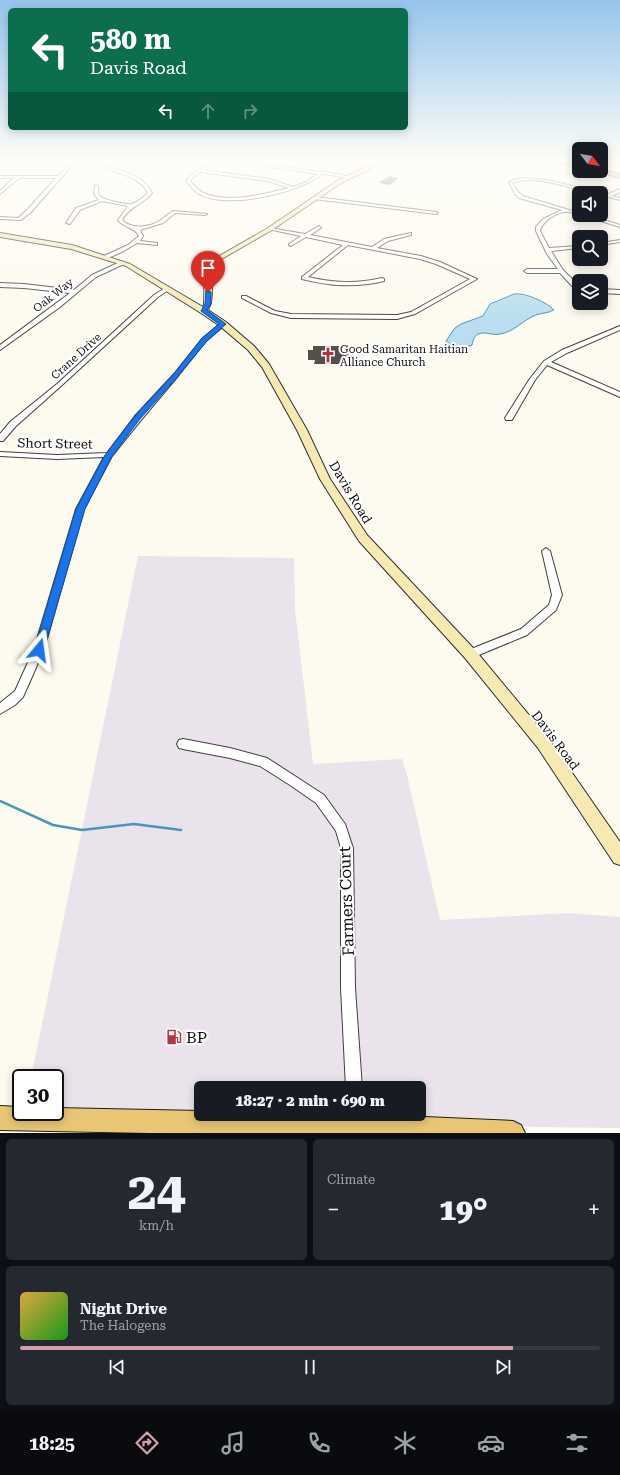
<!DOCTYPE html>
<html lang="en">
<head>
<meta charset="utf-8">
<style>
	body { margin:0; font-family:"Roboto Serif",serif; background:#242831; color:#f1f3f6; height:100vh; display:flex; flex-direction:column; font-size:15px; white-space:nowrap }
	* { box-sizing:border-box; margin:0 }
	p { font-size:13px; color:#9ea1a6 }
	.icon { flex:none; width:22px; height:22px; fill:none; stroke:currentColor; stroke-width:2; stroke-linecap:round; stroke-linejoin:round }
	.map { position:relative; height:1133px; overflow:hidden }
	.side { display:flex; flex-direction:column; gap:6px; padding:6px; background:#0d0f14; flex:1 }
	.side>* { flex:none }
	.guide { position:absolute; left:8px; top:8px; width:400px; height:122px; border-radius:6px; box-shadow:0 2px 10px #0003; background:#0b6e4f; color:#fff; overflow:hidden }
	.needle { width:26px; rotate:121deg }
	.buttons { position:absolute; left:572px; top:142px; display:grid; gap:8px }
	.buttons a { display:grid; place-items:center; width:36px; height:36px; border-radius:6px; background:#171b24; box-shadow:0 2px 10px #0003; font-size:20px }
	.speed { position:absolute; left:12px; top:1069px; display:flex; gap:8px; font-size:20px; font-weight:700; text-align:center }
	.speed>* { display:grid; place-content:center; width:52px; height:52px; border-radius:50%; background:#171b24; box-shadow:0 2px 10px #0003; line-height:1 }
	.speed .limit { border:2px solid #111; border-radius:6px; background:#fff; color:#111 }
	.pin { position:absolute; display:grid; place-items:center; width:34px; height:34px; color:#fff; margin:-41px -17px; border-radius:50% 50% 50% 0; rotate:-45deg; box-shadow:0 0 4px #0007 }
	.pin .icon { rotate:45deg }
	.me { position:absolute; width:44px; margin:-22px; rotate:16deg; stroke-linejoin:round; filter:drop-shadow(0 0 3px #0008) }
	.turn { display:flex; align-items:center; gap:14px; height:84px; padding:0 16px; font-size:18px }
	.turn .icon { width:52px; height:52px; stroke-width:2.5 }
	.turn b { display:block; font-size:28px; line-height:34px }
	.lanes { display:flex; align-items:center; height:38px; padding:0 16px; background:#0003; justify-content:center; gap:20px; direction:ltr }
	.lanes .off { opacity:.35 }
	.big { font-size:30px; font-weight:800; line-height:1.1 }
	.side .widget { flex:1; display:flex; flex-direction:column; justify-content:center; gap:6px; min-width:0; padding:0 14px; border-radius:6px; background:#242831 }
	.side .dial { align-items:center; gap:0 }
	.dial b { font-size:52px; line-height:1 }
	.song { display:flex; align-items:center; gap:12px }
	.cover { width:48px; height:48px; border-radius:6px; background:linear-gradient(135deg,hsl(40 70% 55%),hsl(120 70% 35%)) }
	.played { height:4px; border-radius:2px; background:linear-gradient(90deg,#d39ea5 85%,#363941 85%) }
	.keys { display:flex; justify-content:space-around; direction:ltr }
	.heat { display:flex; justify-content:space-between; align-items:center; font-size:22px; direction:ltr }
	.side .tiles { flex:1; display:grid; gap:6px; grid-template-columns:1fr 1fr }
	.widget:last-child { grid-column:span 2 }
	.trip { position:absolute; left:194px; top:1081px; width:232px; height:40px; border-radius:6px; background:#171b24; box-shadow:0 2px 10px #0003; font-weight:800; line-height:40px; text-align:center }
	.dock { display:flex; height:64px; justify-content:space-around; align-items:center; background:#090b0e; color:#9ea1a6 }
	.dock .icon { width:28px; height:28px }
	.dock .selected { color:#d39ea5 }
	.dock b { font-size:18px; color:#f1f3f6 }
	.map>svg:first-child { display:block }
	.industrial { fill:#eae3eb; fill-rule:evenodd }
	.water { fill:#badeef; stroke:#4996be }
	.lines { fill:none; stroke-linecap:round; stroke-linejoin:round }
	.stream { stroke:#4996be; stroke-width:2.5 }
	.building { fill:#554e4b }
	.street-casing { stroke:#404040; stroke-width:2 }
	.secondary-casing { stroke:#2f2f2f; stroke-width:2 }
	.primary-casing { stroke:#1e1e1e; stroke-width:2 }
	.highway-casing { stroke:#1e1e1e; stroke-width:2 }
	.street { fill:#fff; fill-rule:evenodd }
	.secondary { fill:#f6eab2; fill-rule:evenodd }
	.primary { fill:#e9c674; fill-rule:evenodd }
	.highway { fill:#e49967; fill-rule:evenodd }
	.route { fill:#1a73e8; stroke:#114b97 }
	.labels { text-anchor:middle; stroke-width:4; stroke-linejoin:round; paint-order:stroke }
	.far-street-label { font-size:11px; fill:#0d0d0d; stroke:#fff }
	.far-poi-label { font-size:11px; fill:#0d0d0d; stroke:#fff; text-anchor:start }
	.street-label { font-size:13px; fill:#0d0d0d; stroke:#fff }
	.near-street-label { font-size:16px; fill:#0d0d0d; stroke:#fff }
	.near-poi-label { font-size:16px; fill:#0d0d0d; stroke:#fff; text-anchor:start }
</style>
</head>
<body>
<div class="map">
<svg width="620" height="1133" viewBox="0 0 620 1133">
	<rect width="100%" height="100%" fill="#fdfaef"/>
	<!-- industrial -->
	<path class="industrial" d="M138 556 294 558 295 609 313 764 402 759 407 775 440 920 569 913 620 917V1128L22 1120 55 1112V1078H31ZM201 1088H419V1114H201Z"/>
	<!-- water -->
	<path class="water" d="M514 294C525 292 548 303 554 310 548 313 542 313 536 315 523 320 514 332 500 334 493 336 485 331 478 334 474 336 473 341 472 345 464 349 453 346 446 341L455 328 461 324 483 316 490 304Z"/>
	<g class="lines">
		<!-- stream -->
		<path class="stream" d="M0 801 53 825 82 830 134 824 181 830"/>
	</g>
	<!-- building -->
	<g class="building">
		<path d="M389 176 399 178 390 185 379 183Z"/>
		<path d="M313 346H348L349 364H314L315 360H308V350H313Z"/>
	</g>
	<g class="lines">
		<!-- street casing -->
		<g class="street-casing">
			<g id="street">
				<path d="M71 162H75L31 212 21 220 0 219V217L18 218 27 210 56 178H19L0 194V191L14 178H0V176H58Z"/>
				<path d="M159 162H163L159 165 157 164Z"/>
				<path d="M213 162H218L204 170 269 179 293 187 306 182 318 174 237 162H248L321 172 323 171 325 172 352 177 350 178 322 174C300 193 225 210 199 194 194 191 190 185 186 181L191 175ZM201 172 268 181 289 188C265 194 227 204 204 193 198 191 194 185 190 181L193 177Z"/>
				<path d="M108 167C125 172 144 176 152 193 142 205 130 206 122 220 132 230 150 227 161 220 165 217 169 213 174 211L207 214 205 215 175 213 163 223 140 230 143 236 140 241 157 243V245L137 243 122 252 108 258H104V256L128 245 139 236C135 227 123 228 118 220L128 206 102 201 80 210 70 224 66 223 76 208 99 200 94 194 95 185 98 186C98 189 98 193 99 195 102 200 127 205 132 204 138 202 144 197 148 193 140 177 122 174 107 169Z"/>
				<path d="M527 178 552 181 599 193H592C571 188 533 174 512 183L518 192 523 196 579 213V215H580H579C575 214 570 211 566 212 556 212 542 222 540 231L549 248 579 246V248L551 251 563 270 579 286V290L572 286 560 273H527L524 271 527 269H558L547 254 536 231V227L543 219 562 210 519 198 515 194 509 182 517 179Z"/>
				<path d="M620 189V192L612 196 620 198V200L601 195 600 193 608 194Z"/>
				<path d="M316 197 436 212 438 213 436 214 314 199Z"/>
				<path d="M582 215H589L620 225V227Z"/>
				<path d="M319 226 321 228 310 235 372 247 384 239 411 233V235L388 241 377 248 421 256 440 262 477 279 415 314 397 319 291 318 271 313 242 298V296H246L275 311 291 314 397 315 411 312 470 279 436 264 420 259 348 245 308 277C334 283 356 284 382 278L384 279V281C355 288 330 286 302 279V277L343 245 306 237 291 246 289 245V244L301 236 268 229 270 228 305 234Z"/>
				<path d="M620 240V242L601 245V243Z"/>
				<path d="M122 261 125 263 124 264 96 277 60 307 0 350V345L70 293 24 288 0 287V283L24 284 74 290 92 275Z"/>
				<path d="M165 288 170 289 158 297 61 386 16 426 3 441H0V434L10 422 57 384 154 295Z"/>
				<path d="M601 289 620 290V294L601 293Z"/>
				<path d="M221 323 226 324 206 341 178 376 141 420 112 456 84 509 44 649 31 679 23 697 15 705 0 714V703L15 691 34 649 76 509 104 457 57 459 0 456V452L57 455 107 453 135 416 174 374 202 339Z"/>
				<path d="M620 326V330L567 353 551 362 620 392V397L547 365 535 380 512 420H506L505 418 529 380 544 361 562 350Z"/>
				<path d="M546 548 550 551 562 595 556 610 527 635 474 657 470 658 466 657 465 654 466 651 521 629 549 605 552 595 542 551Z"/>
				<path d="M183 739 230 748 267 758 324 795 345 824 353 848 355 988 362 1088H346L341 988V848L336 831 316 803 290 785 260 766 230 758 183 749 179 748 177 744 179 740Z"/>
			</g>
		</g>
		<!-- secondary casing -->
		<g class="secondary-casing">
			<path id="secondary" d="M377 162H384L341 183 272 230 218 261C206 274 217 295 208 310L226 322 254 346 269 364 307 430 330 479 367 535 475 650 548 738 620 842V865L614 863 538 748 465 658 359 541 320 479 297 430 262 367 248 350 220 326 201 313 126 266 71 249 0 237V233L72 245 130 264 203 307 204 304C205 288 202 270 214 259L268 228 337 181Z"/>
		</g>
		<!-- primary casing -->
		<g class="primary-casing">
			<path id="primary" d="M0 1106 21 1107V1112H55V1108L201 1111V1114H357L513 1121 521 1125 525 1133H149L0 1130Z"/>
		</g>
		<!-- highway casing -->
		<g class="highway-casing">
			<g id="highway">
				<path d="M560 162 579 164V168L561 163Z"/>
				<path d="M601 169 620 174V178L597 171H601Z"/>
			</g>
		</g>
		<!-- street -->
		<use href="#street" class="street"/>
		<!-- secondary -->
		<use href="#secondary" class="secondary"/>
		<!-- primary -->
		<use href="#primary" class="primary"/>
		<!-- highway -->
		<use href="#highway" class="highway"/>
	</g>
	<!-- sky -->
	<linearGradient id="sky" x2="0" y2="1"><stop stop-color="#95c5eb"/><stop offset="0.5" stop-color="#fefdf8"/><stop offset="1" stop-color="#fefdf8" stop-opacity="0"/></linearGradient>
	<rect width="620" height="321" fill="url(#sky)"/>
	<!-- route -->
	<path class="route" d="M206 290 211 292V304L207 310 226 324 207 341 178 376 140 419 112 456 85 509 44 650 43 652H36L34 650 76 509 105 455 135 416 174 374 202 338 219 324 201 311 205 304Z"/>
	<!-- icons -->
	<defs>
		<g id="church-bare" transform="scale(1.2)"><path d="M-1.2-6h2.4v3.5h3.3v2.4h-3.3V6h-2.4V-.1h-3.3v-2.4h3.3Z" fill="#ae3542" stroke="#fff" stroke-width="2.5" paint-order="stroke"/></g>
		<g id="fuel-bare" transform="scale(1.2)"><path d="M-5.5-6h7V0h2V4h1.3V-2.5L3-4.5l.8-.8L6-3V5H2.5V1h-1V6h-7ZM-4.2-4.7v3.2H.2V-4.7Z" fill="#ae3542" stroke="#fff" stroke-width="2.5" paint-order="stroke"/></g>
	</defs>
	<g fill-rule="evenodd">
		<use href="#church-bare" x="328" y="355"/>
		<use href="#fuel-bare" x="174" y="1037"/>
	</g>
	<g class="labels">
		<!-- far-street labels -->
		<g class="far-street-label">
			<text transform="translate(53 295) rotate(-38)" y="4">Oak Way</text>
			<text transform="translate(76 356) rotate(-42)" y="4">Crane Drive</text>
		</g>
		<!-- far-poi labels -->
		<g class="far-poi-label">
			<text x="340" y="353">Good Samaritan Haitian<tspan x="340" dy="13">Alliance Church</tspan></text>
		</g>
		<!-- street labels -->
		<g class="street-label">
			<text transform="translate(55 443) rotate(1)" y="5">Short Street</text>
			<text transform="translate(351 492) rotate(59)" y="5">Davis Road</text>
			<text transform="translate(556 740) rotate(53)" y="5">Davis Road</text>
		</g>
		<!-- near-street labels -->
		<g class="near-street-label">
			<text transform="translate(346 901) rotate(-92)" y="6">Farmers Court</text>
		</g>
		<!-- near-poi labels -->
		<g class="near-poi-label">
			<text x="186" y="1043">BP</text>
		</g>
	</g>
</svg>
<div class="buttons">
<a><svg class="needle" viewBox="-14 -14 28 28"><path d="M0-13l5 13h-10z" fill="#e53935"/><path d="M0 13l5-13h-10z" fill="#9ea1a6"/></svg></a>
<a><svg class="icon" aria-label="sound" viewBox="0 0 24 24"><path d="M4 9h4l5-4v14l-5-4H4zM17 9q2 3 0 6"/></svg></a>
<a><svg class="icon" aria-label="search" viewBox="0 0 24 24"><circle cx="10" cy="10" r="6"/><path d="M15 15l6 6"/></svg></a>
<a><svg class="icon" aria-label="layers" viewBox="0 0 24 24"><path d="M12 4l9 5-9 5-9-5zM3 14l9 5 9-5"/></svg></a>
</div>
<div class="speed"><div class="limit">30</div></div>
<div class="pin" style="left:208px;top:292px;background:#d93025"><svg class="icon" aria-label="arrive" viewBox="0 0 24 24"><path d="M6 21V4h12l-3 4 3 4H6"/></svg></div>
<svg class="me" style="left:39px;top:650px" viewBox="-20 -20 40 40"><path d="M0-17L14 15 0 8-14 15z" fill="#1a73e8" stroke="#fff" stroke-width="4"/></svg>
<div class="trip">18:27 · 2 min · 690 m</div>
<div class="guide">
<div class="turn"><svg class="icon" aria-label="left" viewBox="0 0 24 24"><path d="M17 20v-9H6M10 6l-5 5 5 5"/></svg><div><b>580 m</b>Davis Road</div></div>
<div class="lanes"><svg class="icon" aria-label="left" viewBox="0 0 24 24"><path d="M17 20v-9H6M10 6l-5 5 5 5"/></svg><svg class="icon off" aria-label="ahead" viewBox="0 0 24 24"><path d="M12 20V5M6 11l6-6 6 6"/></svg><svg class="icon off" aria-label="right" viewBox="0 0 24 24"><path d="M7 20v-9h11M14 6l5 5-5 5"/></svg></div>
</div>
</div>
<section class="side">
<div class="tiles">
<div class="widget dial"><b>24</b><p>km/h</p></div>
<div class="widget"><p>Climate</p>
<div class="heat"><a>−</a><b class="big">19°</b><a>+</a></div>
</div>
<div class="widget">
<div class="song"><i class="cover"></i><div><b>Night Drive</b><p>The Halogens</p></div></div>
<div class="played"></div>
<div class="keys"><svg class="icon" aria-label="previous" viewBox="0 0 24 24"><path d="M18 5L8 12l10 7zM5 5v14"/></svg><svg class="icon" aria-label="pause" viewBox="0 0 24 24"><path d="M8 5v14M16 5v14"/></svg><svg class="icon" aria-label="next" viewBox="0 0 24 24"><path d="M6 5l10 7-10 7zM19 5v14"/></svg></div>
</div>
</div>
</section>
<nav class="dock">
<b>18:25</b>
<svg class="icon selected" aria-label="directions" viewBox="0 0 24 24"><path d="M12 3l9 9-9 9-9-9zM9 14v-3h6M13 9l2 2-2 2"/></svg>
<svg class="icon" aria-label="music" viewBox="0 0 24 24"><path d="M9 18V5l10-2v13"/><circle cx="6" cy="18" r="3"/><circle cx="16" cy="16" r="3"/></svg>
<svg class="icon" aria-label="phone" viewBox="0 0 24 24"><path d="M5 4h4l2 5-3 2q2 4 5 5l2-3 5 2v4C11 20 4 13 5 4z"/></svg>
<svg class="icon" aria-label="climate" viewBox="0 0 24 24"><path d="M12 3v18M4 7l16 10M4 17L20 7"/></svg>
<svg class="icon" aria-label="car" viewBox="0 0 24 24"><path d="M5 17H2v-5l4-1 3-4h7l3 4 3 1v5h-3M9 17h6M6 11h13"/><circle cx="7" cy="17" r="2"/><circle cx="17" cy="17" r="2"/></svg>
<svg class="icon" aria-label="filters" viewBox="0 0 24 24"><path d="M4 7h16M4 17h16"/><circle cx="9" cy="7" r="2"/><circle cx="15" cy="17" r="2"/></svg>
</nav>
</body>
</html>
